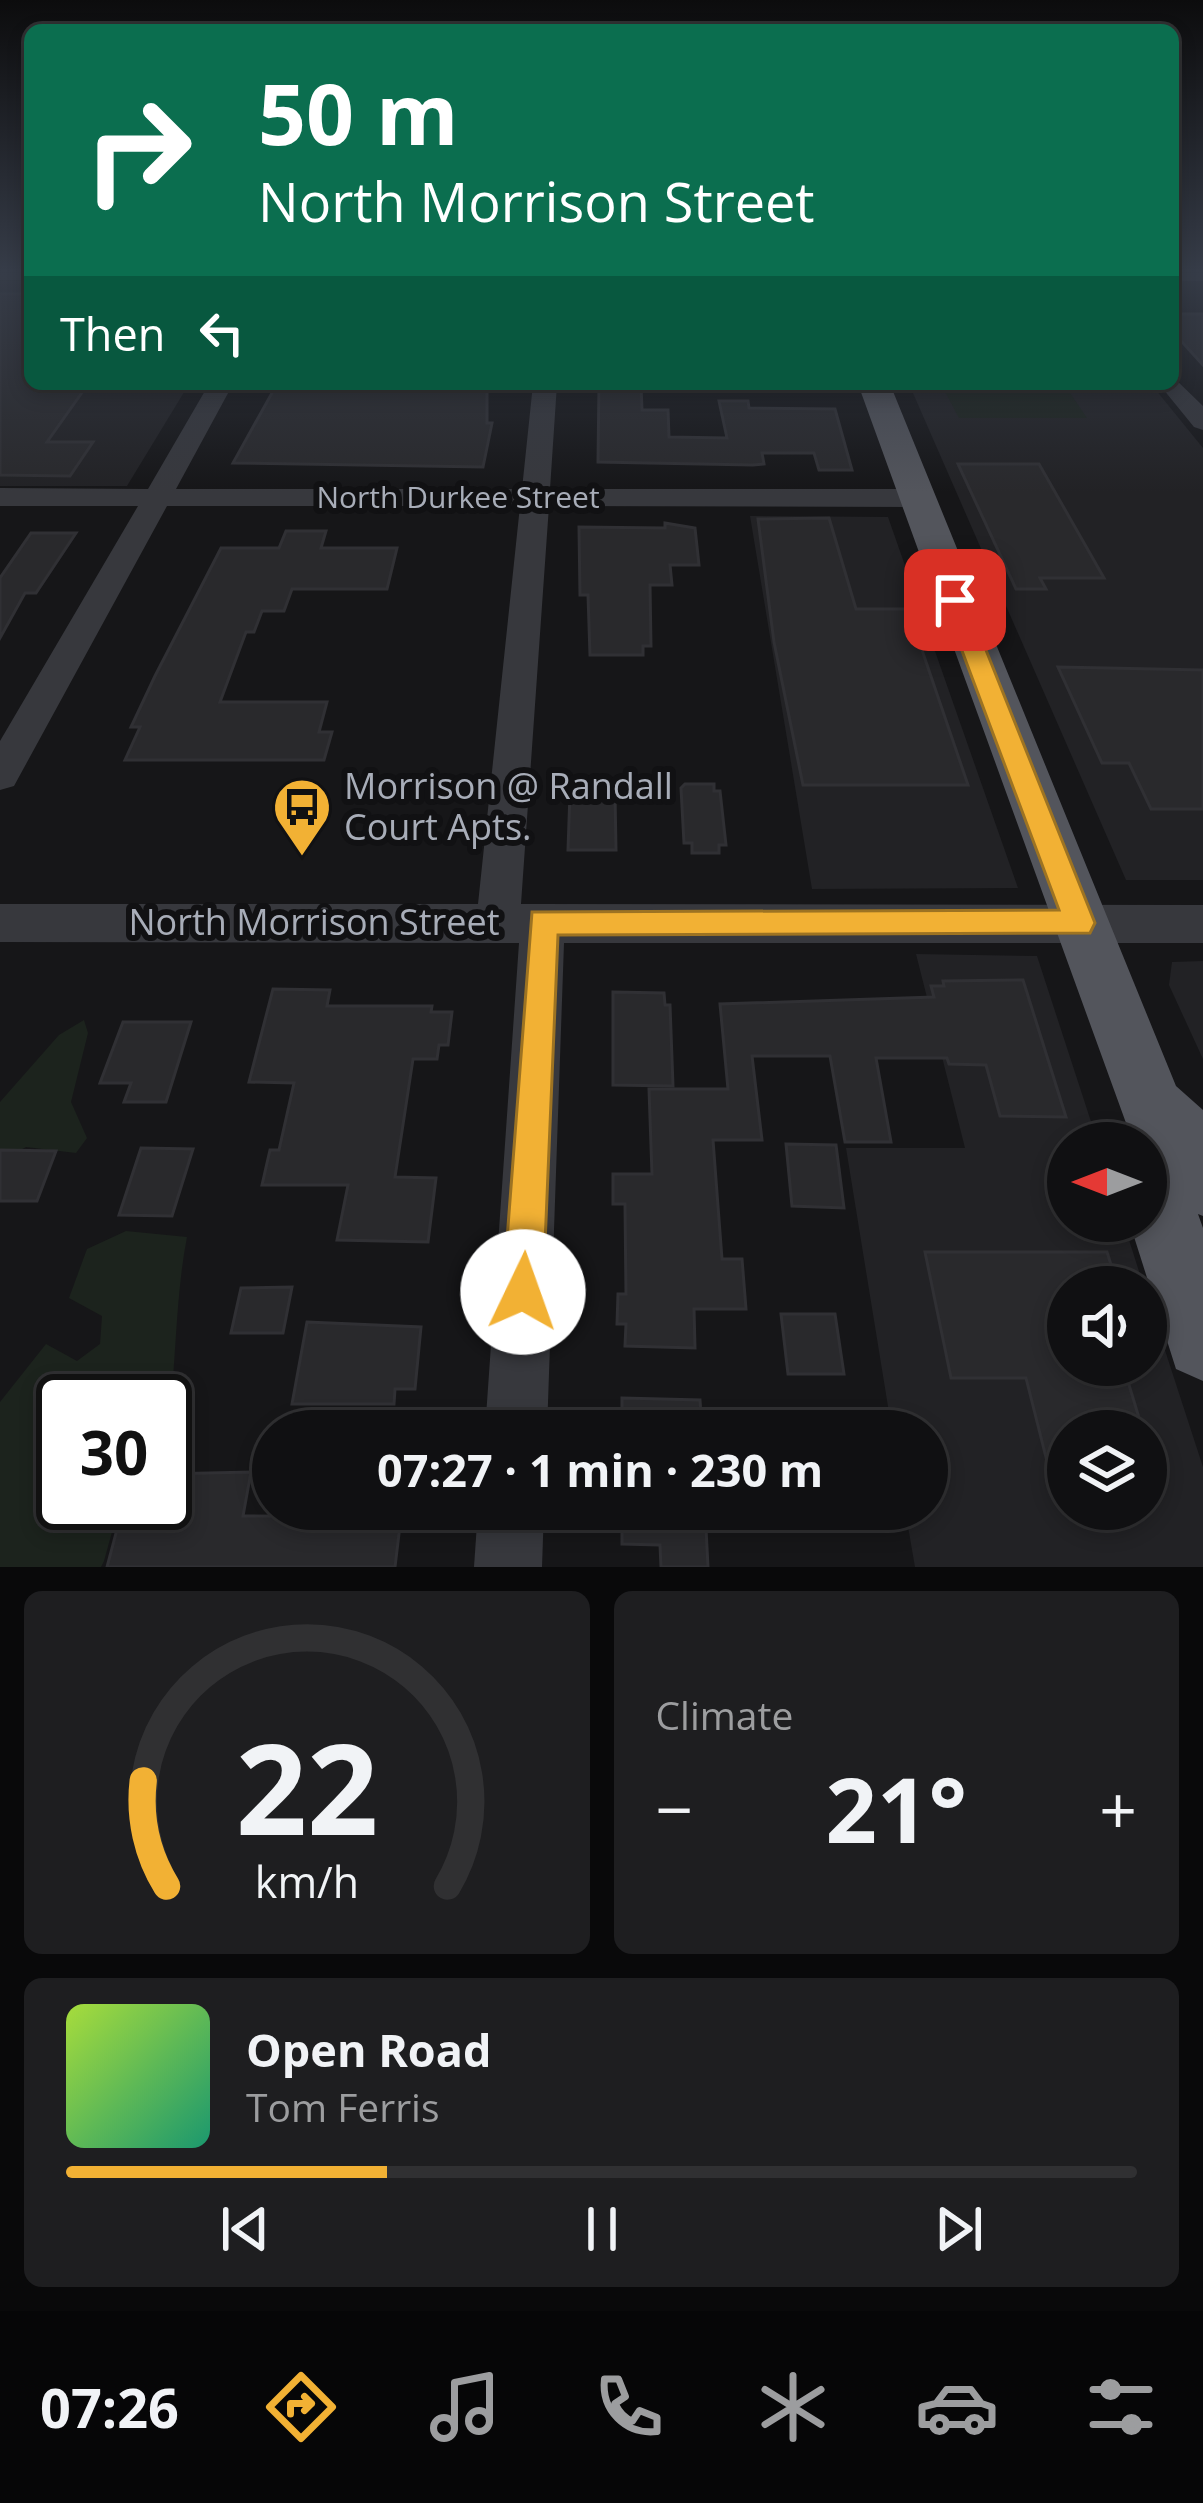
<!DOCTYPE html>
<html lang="en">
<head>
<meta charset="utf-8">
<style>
	body { margin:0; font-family:"Open Sans",sans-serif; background:#1e1e20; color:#f1f3f6; height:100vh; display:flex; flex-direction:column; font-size:45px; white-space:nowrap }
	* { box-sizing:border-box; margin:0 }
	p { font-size:39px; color:#9c9d9f }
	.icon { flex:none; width:66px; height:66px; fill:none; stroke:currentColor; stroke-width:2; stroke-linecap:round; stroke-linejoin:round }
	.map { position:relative; height:1567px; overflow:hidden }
	.details { display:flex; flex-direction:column; gap:24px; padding:24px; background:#09090a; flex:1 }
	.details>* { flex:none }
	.hud { position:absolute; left:24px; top:24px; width:1155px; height:366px; border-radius:18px; box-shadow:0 6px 18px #0003,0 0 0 3px #303032; background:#0b6e4f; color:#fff; overflow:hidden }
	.needle { width:78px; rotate:270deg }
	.tools { position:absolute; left:1047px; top:1122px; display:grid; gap:24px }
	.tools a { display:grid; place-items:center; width:120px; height:120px; border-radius:50%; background:#101012; box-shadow:0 6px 18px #0003,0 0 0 3px #303032; font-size:60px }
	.speed { position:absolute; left:36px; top:1374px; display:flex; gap:24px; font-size:60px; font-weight:700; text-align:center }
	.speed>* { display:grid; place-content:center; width:156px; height:156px; border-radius:50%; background:#101012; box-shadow:0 6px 18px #0003,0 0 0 3px #303032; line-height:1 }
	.speed .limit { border:6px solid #111; border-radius:18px; background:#fff; color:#111 }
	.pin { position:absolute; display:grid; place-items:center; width:102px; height:102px; color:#fff; margin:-51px; border-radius:24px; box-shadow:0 6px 18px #0006 }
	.me { position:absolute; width:132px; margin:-66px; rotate:3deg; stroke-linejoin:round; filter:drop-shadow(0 0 9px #0008) }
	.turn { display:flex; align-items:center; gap:42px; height:252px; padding:0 36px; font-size:54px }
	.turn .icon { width:156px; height:156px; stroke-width:2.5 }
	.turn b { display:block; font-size:84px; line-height:102px }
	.then { display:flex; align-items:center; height:114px; padding:0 36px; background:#0003; gap:24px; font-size:45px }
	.big { font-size:90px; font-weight:700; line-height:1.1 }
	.details .card { flex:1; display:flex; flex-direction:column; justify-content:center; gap:18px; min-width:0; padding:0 42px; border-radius:18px; background:#1e1e20 }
	.details .dial { align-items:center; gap:0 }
	.dial svg { height:312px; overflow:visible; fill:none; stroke:#303032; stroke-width:7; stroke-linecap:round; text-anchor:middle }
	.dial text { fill:#f1f3f6; stroke:none }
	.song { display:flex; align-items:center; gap:36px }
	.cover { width:144px; height:144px; border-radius:18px; background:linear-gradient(135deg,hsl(80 70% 55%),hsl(160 70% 35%)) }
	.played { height:12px; border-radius:6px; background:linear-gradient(90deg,#f2b134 30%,#303032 30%) }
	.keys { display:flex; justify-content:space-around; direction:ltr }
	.heat { display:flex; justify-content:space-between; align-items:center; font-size:66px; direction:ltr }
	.details .tiles { flex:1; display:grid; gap:24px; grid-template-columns:1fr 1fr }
	.card:last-child { grid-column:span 2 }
	.trip { position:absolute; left:252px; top:1410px; width:696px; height:120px; border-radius:60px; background:#101012; box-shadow:0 6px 18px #0003,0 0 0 3px #303032; font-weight:700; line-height:120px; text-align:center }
	.tabs { display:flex; height:192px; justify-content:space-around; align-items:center; background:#060607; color:#9c9d9f }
	.tabs .icon { width:84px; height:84px }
	.tabs .selected { color:#f2b134 }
	.tabs b { font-size:54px; color:#f1f3f6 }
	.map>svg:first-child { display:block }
	.built { fill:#222225; fill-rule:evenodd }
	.green { fill:#1c231d }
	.building { fill:#29292c; stroke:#303034; stroke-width:3 }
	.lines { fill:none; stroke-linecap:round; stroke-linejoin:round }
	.minor { fill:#37383d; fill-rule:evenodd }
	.major { fill:#53555c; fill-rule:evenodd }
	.route { fill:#f2b134; stroke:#9d7322; stroke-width:3 }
	.labels { text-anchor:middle; stroke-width:12; stroke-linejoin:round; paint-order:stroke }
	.far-street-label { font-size:30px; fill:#a8adb8; stroke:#111113 }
	.poi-label { font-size:36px; fill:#a8adb8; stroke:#111113; text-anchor:start }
	.street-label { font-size:36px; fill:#a8adb8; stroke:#111113 }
</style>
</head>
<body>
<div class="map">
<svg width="1203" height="1567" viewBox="0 0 1203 1567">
	<rect width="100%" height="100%" fill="#161618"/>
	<!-- built -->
	<g class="built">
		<path d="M0 281H30V384H189L127 486H0Z"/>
		<path d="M909 384H1151L1203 448V880H1126Z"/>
		<path d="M750 516 888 517 1018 888 812 889Z"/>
		<path d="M916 954 1037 956 1098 1143H1068V1221H1123L1144 1287H1068V1365H1146V1292L1203 1467V1567H915L905 1509H927V1431H892L846 1148H965ZM1068 1431H1146V1509H1068Z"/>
		<path d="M1203 961V1059L1169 985 1172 962Z"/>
	</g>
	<!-- green -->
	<g class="green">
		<path d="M941 384H1064L1087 418H959Z"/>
		<path d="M84 1020 88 1033 71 1102 87 1138 76 1153 26 1147 0 1161V1102L59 1035Z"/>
		<path d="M126 1231 187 1237C174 1304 177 1372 166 1441L165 1401H63V1503H120L104 1561 101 1567H0V1402L46 1344 77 1361 100 1344 102 1316 69 1298 87 1249Z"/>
	</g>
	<!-- building -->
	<g class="building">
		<path d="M0 294H30V384H88L47 442H93L70 476 0 475Z"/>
		<path d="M1173 314H1203V365L1173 332Z"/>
		<path d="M277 384H309L307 390 384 389 385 384 487 388V423H492L483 467 233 463Z"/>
		<path d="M599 385H641L642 410H668L669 437 727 438 719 401H748L749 408 835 409 852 470H819L814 453H762L764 464 753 465 598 462Z"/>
		<path d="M958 464H1039L1104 578H1040L1046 589H1016Z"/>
		<path d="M829 518 856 609H908L968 785H803L774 642 758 519Z"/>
		<path d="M665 523 695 528 699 565H670L672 585H650L651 646H643V655H590L588 595H580L579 527 665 528Z"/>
		<path d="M286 531H326L321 548H397L387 589H292L284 611H262L254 632H246L220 702H327L319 732H332L324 760H125L140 727H131L155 676 221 548H279Z"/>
		<path d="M31 533H76L36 593H25L0 638V578Z"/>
		<path d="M1058 667 1203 670V809H1151L1129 763H1102Z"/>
		<path d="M685 784H714V791H720L726 845H719V853H692V843H684L681 788Z"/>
		<path d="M570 793 615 795 616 850H568Z"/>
		<path d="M1023 980 1066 1117 1000 1116 986 1065 949 1064 947 1058H876L891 1142H845L830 1056H752L762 1140H713L722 1259H742L746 1309H694L695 1348 625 1346 626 1324H617L618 1294H626L625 1204H613V1174H652L649 1089H728L720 1004 934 997 931 986H944L943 981Z"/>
		<path d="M273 989 330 990 327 1006H432L431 1012H452L448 1045H439L437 1059H413L395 1177 436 1178 428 1242 337 1240 348 1185H262L270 1150H279L294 1083 249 1082Z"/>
		<path d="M613 992 664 993 665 1005H670L673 1086 613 1085Z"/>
		<path d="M123 1022H191L166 1102H124L131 1083H100Z"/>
		<path d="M786 1144 836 1145 844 1208 792 1206Z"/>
		<path d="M141 1148 193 1149 172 1216 119 1215Z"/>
		<path d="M0 1150 56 1151 37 1201H0Z"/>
		<path d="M925 1252H1107L1118 1287H1068V1365H1123L1143 1431H1068V1504L1058 1505 1026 1378H951Z"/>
		<path d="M292 1287 283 1333H231L241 1288Z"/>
		<path d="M781 1314H835L844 1374H788Z"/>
		<path d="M307 1322 421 1327 415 1389H395L394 1404H292Z"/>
		<path d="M622 1398 700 1400 702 1431H622Z"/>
		<path d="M251 1472 243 1516 401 1517 395 1567H107L124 1503H165V1474Z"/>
		<path d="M622 1509H705L708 1567H661L660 1545 622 1544Z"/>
	</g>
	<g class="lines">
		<!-- minor -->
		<g class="minor">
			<rect x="0" y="273" width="30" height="7"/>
			<rect x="1173" y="273" width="30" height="8"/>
			<path d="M1173 377 1203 406V430L1194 427 1159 384H1173Z"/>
			<path d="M209 384H233L176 489H522L533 384H557L550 489H916L930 498 916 507 549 506 521 904 1203 905V943H564L547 1431H485L519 943 0 942V904H478L520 506H167L14 786 0 790V741L138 506H0V488L148 489Z"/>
			<path d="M478 1509H544L542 1567H474Z"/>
		</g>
		<!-- major -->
		<path class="major" d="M858 384H890L1176 1086 1203 1110V1216L1198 1214 1203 1228V1381L1176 1369 1129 1221H1146V1143H1119L1130 1134Z"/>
	</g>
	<!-- sky -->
	<linearGradient id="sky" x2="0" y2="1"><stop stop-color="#0c0c0d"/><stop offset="0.55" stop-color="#363c48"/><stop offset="1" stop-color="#363c48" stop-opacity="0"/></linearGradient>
	<rect width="1203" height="492" fill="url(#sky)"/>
	<!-- route -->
	<path class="route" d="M955 592 966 600 1095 923 1090 933 558 935 543 1292 537 1307 523 1313 509 1307 503 1292 532 912 1059 910 943 600Z"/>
	<!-- icons -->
	<defs>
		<g id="bus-pin" transform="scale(3)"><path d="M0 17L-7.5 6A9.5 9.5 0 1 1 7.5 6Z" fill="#f2b134" stroke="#111113"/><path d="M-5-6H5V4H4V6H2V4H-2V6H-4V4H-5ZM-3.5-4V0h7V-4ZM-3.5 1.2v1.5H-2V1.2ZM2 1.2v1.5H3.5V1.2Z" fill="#111"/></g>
	</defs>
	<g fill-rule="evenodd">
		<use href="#bus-pin" x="302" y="807"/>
	</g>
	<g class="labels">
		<!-- far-street labels -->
		<g class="far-street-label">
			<text x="458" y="508">North Durkee Street</text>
		</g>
		<!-- poi labels -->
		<g class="poi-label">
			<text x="344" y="799">Morrison @ Randall<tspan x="344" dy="41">Court Apts.</tspan></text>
		</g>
		<!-- street labels -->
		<g class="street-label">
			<text x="314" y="935">North Morrison Street</text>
		</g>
	</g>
</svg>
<div class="tools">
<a><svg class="needle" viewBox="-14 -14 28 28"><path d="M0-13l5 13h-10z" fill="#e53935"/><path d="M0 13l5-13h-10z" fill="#9c9d9f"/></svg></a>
<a><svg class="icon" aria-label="sound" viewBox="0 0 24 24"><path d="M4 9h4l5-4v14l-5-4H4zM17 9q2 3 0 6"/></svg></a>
<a><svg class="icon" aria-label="layers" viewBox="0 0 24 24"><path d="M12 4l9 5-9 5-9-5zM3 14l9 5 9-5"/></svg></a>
</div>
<div class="speed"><div class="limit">30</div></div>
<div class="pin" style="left:955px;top:600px;background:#d93025"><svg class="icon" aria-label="arrive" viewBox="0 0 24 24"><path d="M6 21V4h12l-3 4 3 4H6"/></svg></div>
<svg class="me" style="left:523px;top:1292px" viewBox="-20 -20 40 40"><circle r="19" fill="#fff"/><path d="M0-13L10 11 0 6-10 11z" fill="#f2b134"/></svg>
<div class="trip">07:27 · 1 min · 230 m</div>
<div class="hud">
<div class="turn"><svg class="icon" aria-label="right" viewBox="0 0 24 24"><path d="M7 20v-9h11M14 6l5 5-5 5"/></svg><div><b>50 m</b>North Morrison Street</div></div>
<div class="then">Then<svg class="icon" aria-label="left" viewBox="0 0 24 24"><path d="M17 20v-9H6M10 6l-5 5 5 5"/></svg></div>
</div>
</div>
<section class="details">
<div class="tiles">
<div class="card dial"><svg viewBox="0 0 100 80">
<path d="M14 69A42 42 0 1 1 86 69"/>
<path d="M14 69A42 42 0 0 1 8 42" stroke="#f2b134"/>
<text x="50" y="56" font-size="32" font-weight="700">22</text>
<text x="50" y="72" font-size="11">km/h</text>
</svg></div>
<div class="card"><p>Climate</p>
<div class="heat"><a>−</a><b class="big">21°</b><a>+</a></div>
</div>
<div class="card">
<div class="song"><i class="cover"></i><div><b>Open Road</b><p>Tom Ferris</p></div></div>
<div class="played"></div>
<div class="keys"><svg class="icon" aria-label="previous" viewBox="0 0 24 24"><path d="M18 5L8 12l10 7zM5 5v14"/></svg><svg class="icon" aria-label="pause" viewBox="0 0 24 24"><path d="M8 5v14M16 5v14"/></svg><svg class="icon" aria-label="next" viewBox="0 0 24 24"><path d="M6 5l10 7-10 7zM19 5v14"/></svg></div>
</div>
</div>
</section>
<nav class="tabs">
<b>07:26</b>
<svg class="icon selected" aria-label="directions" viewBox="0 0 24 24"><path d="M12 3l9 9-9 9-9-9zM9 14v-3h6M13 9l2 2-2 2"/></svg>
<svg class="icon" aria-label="music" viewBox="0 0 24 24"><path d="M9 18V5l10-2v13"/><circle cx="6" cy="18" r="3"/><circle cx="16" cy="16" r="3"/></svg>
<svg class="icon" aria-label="phone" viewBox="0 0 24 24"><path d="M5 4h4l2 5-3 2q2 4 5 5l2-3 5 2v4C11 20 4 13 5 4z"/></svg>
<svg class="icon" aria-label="climate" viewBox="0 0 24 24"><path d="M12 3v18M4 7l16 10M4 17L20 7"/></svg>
<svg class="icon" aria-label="car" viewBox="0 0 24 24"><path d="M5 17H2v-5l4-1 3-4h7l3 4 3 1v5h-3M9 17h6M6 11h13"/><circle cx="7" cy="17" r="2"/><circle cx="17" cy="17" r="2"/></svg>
<svg class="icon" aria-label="filters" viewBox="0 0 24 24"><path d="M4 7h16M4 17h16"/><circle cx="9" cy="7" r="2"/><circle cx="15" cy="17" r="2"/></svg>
</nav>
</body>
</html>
